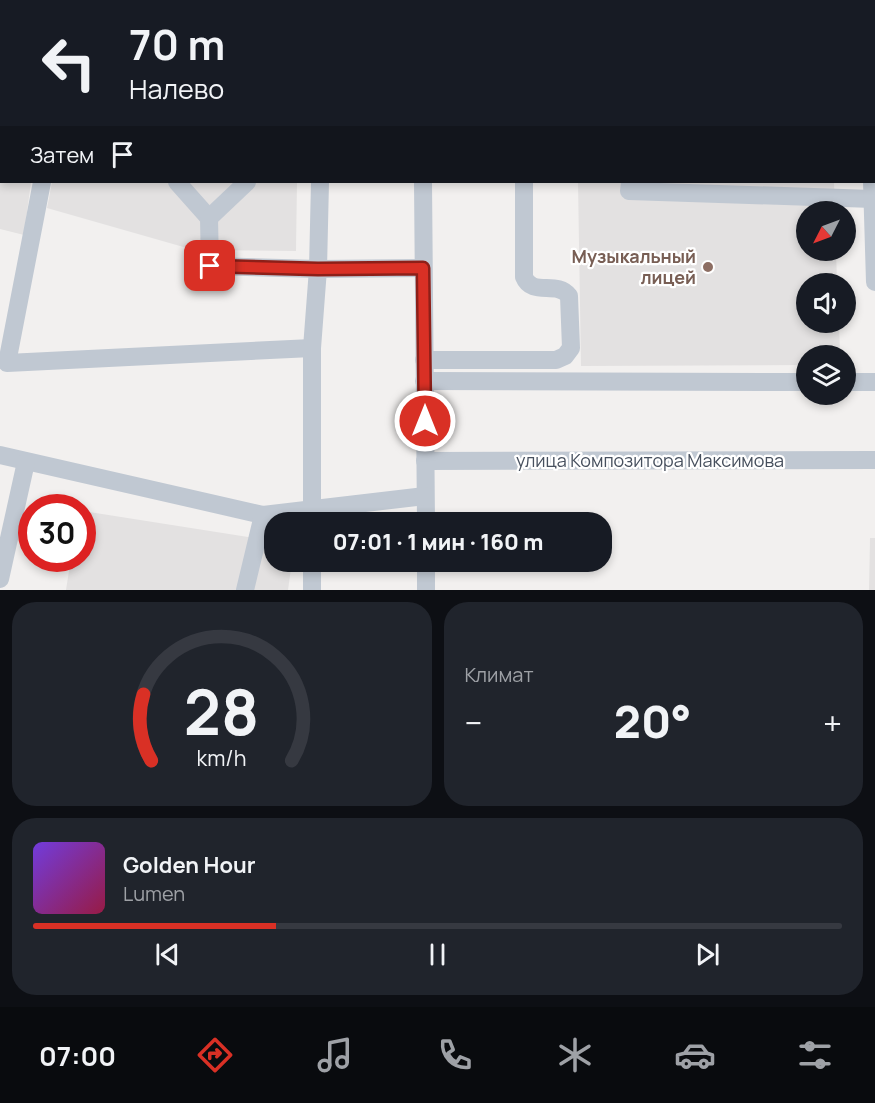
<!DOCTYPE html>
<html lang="ru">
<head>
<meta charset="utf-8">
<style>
	body { margin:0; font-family:Manrope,sans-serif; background:#20242c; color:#f1f3f6; height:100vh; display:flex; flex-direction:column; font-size:22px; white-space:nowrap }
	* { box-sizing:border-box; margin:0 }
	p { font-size:20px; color:#9ea1a6 }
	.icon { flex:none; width:33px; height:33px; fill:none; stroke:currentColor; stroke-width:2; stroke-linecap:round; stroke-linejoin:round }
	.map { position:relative; height:590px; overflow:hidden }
	.drawer { display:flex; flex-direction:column; gap:12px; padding:12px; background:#0d0f14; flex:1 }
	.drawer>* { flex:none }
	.banner { position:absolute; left:0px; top:0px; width:876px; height:183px; box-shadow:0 3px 9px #0003; background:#171b24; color:#f1f3f6; overflow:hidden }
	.needle { width:39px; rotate:228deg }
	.buttons { position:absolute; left:796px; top:201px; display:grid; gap:12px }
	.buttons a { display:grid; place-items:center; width:60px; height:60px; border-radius:50%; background:#171b24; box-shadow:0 3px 9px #0003; font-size:30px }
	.speed { position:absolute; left:18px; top:494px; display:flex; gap:12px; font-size:30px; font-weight:700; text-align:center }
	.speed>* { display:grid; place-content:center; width:78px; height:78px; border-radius:50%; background:#171b24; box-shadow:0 3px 9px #0003; line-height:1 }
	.speed .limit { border:9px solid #d22; background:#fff; color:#111 }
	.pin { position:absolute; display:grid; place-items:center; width:51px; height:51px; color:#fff; margin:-26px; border-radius:12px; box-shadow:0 3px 9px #0006 }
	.me { position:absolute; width:66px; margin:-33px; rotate:0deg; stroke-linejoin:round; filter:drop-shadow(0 0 4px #0008) }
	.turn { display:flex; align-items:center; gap:21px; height:126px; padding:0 30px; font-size:27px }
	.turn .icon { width:78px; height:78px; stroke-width:2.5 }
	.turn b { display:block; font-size:42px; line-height:51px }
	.then { display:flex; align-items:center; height:57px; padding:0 30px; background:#0003; gap:12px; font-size:22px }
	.big { font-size:45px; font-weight:800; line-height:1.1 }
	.drawer .card { flex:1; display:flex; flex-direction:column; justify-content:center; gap:9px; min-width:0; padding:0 21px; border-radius:24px; background:#20242c }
	.drawer .dial { align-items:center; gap:0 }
	.dial svg { height:156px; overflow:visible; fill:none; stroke:#363941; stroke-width:7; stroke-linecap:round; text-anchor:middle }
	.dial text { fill:#f1f3f6; stroke:none }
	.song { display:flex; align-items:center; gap:18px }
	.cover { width:72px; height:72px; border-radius:9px; background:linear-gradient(135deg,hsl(260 70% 55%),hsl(340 70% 35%)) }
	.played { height:6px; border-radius:3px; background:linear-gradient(90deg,#d93025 30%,#363941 30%) }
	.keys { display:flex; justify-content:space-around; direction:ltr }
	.heat { display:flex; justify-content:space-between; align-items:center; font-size:33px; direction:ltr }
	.drawer .tiles { flex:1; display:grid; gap:12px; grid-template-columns:1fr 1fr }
	.card:last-child { grid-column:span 2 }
	.trip { position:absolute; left:264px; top:512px; width:348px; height:60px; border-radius:24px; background:#171b24; box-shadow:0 3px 9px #0003; font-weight:800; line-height:60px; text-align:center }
	.menu { display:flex; height:96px; justify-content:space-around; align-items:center; background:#090b0e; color:#9ea1a6 }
	.menu .icon { width:42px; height:42px }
	.menu .selected { color:#d93025 }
	.menu b { font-size:27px; color:#f1f3f6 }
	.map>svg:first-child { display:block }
	.education { fill:#e3e1e1 }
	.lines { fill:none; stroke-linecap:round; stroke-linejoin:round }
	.minor { stroke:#c0c8d2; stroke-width:18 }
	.route-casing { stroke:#8d1f18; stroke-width:15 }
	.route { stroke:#d93025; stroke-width:10 }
	.education-dot { fill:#8d6e63; stroke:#fff; stroke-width:2 }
	.labels { text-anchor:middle; stroke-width:4.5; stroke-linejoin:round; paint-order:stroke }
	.education-label { font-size:18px; font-weight:bold; fill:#785e54; stroke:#fff; text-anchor:end }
	.street-label { font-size:18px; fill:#47505e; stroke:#fff }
</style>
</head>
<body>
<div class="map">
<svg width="875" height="590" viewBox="0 0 875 590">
	<rect width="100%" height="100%" fill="#f2f0ef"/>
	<!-- education -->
	<g class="education">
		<path d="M0 0H43L2 2V182H31L24 235 0 229Z"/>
		<path d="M84 0H299L84 2Z"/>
		<path d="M441 0H829V1L441 2Z"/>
		<path d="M52 182H297L296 251 194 250 47 208Z"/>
		<path d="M578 182H834L835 211 807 212V250L836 251 837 283 807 284V322L839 323 840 355 807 356V365L581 366Z"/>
		<path d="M83 511 274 541V561H292L288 590H66L71 558H82Z"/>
		<path d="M870 538H875V590H869Z"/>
	</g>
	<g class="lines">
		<!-- minor -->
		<g class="minor">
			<path d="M421 0V2"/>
			<path d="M867 0 868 2"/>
			<path d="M76 2V0"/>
			<path d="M325 2V0"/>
			<path d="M638 2V0"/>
			<path d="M874 86H875"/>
			<path d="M42 182 7 363 312 348"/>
			<path d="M177 182 209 218 210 266 318 269 423 268"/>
			<path d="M423 182 426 522"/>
			<path d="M630 182 629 191 873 199"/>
			<path d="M872 182 875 282"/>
			<path d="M209 218 247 182"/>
			<path d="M424 360H556L565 356 571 348 569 296C557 280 532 297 524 277V182"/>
			<path d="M424 381 807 382"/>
			<path d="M846 382H875"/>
			<path d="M0 455 263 515 425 496"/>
			<path d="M425 461 875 460"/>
			<path d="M312 522V348L318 269 320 182"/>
			<path d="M312 561V590"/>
			<path d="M426 561V590"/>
			<path d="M0 579 26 462"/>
			<path d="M245 590 263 515"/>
		</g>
	</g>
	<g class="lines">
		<!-- route casing -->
		<g class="route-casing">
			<path id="route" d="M210 266 318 269 423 268 425 421"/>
		</g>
		<!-- route -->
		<use href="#route" class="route"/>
	</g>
	<!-- markers -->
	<circle class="education-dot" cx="708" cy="267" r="6"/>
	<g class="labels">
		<!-- education labels -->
		<g class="education-label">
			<text x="696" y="263">Музыкальный<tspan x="696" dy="21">лицей</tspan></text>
		</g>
		<!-- street labels -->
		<g class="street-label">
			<text x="650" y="467">улица Композитора Максимова</text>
		</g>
	</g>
</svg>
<div class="buttons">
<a><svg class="needle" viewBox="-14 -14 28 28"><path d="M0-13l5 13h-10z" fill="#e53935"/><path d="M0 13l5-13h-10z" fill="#9ea1a6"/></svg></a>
<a><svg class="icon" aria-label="sound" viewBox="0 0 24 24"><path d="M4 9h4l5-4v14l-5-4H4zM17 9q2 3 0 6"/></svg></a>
<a><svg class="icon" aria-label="layers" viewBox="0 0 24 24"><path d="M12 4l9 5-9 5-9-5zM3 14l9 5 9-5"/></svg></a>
</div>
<div class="speed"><div class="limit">30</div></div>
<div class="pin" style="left:210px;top:266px;background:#d93025"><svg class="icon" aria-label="arrive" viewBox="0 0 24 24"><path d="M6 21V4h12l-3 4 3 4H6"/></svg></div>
<svg class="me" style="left:425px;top:421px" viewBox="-20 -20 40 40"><circle r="17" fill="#d93025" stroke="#fff" stroke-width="3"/><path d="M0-11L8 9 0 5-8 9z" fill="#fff"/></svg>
<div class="trip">07:01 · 1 мин · 160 m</div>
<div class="banner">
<div class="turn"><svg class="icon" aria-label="left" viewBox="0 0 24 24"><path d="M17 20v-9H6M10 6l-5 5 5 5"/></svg><div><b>70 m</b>Налево</div></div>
<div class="then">Затем<svg class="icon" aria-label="arrive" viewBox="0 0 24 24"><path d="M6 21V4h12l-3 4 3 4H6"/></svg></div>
</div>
</div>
<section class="drawer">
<div class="tiles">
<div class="card dial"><svg viewBox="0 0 100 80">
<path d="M14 69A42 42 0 1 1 86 69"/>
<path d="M14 69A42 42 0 0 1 10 35" stroke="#d93025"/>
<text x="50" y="56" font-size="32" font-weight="700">28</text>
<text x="50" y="72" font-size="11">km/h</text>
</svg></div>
<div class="card"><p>Климат</p>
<div class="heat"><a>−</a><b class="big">20°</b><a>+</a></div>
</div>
<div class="card">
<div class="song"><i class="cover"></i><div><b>Golden Hour</b><p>Lumen</p></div></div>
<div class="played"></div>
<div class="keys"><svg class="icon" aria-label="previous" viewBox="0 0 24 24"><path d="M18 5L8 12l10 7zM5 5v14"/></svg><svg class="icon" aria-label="pause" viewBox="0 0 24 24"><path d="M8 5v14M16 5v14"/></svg><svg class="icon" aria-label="next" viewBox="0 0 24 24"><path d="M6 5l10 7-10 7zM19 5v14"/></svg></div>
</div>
</div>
</section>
<nav class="menu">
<b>07:00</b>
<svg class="icon selected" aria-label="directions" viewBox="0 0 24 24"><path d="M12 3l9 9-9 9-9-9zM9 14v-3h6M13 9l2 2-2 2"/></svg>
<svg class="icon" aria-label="music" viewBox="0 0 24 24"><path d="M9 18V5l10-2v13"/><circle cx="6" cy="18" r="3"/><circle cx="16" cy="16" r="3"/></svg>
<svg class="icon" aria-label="phone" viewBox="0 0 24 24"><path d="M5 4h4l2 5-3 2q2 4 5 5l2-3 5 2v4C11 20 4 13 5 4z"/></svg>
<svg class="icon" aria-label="climate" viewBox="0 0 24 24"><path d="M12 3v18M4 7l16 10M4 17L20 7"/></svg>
<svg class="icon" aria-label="car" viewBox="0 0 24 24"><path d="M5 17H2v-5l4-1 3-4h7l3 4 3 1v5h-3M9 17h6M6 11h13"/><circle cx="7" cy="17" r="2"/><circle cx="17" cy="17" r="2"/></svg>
<svg class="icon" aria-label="filters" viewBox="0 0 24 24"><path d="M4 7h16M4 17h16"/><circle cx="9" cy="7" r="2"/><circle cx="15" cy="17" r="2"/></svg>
</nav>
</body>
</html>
